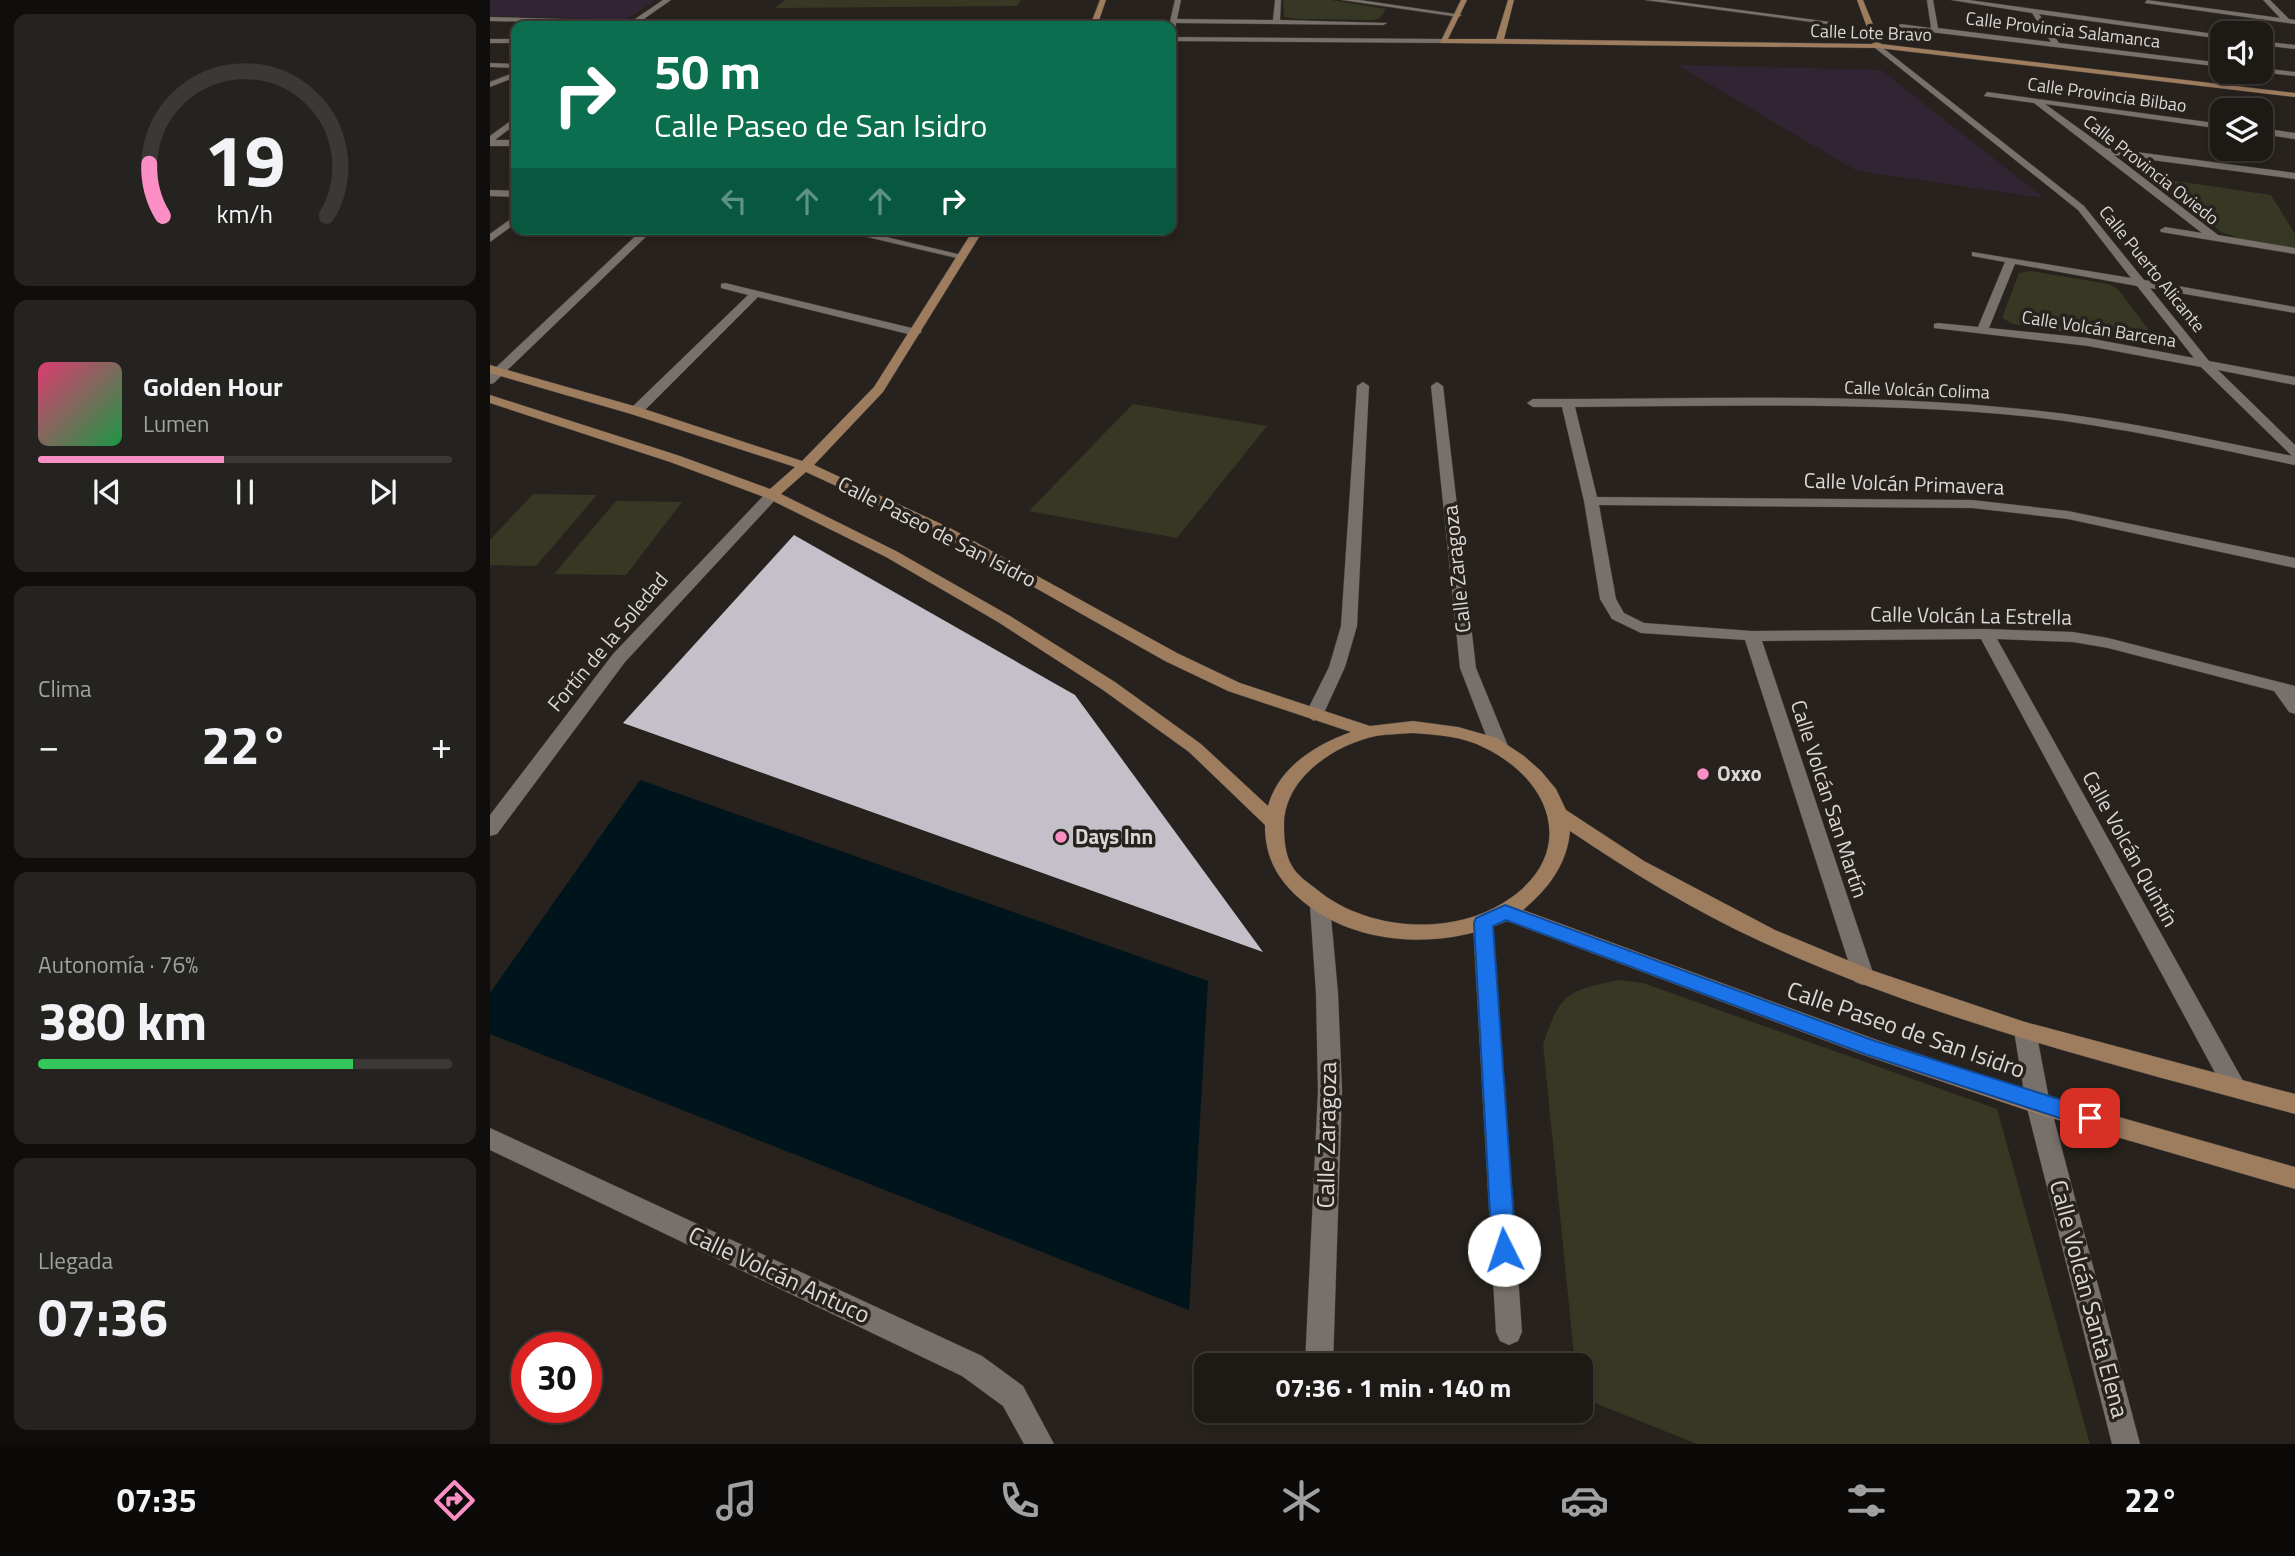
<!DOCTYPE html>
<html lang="es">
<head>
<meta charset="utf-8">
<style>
	body { margin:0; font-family:"Titillium Web",sans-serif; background:#25231f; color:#f1f3f6; height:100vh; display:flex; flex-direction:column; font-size:26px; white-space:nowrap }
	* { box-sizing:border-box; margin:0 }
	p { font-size:23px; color:#a0a1a1 }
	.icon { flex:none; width:38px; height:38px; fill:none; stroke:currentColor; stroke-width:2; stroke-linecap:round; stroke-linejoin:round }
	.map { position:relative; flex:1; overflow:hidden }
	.details { display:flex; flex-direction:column; gap:14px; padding:14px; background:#100e0c; width:490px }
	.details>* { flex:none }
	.guide { position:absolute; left:21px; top:21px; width:665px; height:214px; border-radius:14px; box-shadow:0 4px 10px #0003,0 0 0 2px #3b3835; background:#0b6e4f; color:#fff; overflow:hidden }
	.buttons { position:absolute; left:1720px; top:21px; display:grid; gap:14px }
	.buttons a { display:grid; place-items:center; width:63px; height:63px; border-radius:14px; background:#1d1a16; box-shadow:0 4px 10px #0003,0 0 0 2px #3b3835; font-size:35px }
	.speed { position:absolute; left:21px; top:1332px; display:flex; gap:14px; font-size:35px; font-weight:700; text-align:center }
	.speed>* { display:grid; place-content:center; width:91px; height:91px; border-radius:50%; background:#1d1a16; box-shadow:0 4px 10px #0003,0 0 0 2px #3b3835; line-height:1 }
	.speed .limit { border:10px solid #d22; background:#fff; color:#111 }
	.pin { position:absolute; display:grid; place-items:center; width:60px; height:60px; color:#fff; margin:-30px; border-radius:14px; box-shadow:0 4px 10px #0006 }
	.me { position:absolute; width:77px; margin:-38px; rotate:356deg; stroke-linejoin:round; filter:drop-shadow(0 0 5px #0008) }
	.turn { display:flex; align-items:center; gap:24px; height:147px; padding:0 28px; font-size:32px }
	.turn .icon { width:91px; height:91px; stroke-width:2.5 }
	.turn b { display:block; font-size:49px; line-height:60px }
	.lanes { display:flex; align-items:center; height:66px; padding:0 28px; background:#0003; justify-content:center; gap:35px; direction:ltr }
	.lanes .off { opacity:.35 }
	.big { font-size:52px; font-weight:700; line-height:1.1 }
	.details .card { flex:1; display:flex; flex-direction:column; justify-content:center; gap:10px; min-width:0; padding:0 24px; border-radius:14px; background:#25231f }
	.details .dial { align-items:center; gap:0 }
	.dial svg { height:182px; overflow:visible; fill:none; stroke:#3b3835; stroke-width:7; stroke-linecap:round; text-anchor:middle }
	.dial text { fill:#f1f3f6; stroke:none }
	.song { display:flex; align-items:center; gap:21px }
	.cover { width:84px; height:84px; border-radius:10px; background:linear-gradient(135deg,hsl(340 70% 55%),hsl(140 70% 35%)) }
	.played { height:7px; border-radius:4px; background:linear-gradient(90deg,#fb8fc5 45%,#3b3835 45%) }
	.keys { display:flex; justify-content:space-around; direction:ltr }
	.heat { display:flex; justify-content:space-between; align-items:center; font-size:38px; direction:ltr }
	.charge { height:10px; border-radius:5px; background:linear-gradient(90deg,#34c759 76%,#3b3835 0) }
	.trip { position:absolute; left:704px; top:1353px; width:399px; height:70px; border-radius:14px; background:#1d1a16; box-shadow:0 4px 10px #0003,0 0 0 2px #3b3835; font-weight:700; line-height:70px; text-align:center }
	.tabs { display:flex; height:112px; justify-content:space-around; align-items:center; background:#0c0a09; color:#a0a1a1 }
	.tabs .icon { width:49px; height:49px }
	.tabs .selected { color:#fb8fc5 }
	.tabs b { font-size:32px; color:#f1f3f6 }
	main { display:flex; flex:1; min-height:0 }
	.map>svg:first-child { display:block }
	.education { fill:#312533 }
	.green { fill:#373824 }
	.water { fill:#00141b }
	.building { fill:#c3c0c9 }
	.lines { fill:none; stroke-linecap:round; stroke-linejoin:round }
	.street-casing { stroke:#413c38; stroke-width:1 }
	.secondary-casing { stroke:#413c38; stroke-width:1 }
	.street { fill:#78716b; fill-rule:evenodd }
	.secondary { fill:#9e7c5e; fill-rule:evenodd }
	.route { fill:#1a73e8; stroke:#114b97; stroke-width:2 }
	.poi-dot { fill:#fb8fc5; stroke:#27221d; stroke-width:2.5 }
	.labels { text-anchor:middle; stroke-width:7; stroke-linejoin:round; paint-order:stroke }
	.far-street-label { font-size:18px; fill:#dbd7d4; stroke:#27221d }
	.street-label { font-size:21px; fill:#dbd7d4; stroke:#27221d }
	.poi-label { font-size:21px; font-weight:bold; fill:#dbd7d4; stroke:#27221d; text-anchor:start }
	.near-street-label { font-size:24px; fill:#dbd7d4; stroke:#27221d }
</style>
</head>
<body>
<main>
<section class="details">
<div class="card dial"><svg viewBox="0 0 100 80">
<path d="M14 69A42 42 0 1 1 86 69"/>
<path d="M14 69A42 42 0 0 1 8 46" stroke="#fb8fc5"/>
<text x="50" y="56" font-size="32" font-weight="700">19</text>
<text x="50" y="72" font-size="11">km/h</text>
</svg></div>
<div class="card">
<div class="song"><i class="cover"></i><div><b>Golden Hour</b><p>Lumen</p></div></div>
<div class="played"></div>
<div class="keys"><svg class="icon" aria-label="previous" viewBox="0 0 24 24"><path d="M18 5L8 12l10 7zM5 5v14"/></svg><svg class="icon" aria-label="pause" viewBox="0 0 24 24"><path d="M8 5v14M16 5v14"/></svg><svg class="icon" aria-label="next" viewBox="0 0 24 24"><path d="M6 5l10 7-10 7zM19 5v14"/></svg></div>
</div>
<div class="card"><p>Clima</p>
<div class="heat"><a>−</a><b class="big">22°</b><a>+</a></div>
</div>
<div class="card"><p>Autonomía · 76%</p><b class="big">380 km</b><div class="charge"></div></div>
<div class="card"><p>Llegada</p><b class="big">07:36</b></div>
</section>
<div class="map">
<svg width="1805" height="1444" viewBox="0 0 1805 1444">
	<rect width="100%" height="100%" fill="#27221d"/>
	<!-- education -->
	<g class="education">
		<path d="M0 0H166L136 20 0 16Z"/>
		<path d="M1187 65 1391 70 1554 198 1367 171Z"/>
	</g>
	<!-- green -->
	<g class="green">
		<path d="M295 0H531L527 6 285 8Z"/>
		<path d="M793 0H841L896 9 890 18 884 20 808 19 794 17Z"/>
		<path d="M1672 179 1781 195 1805 234V248L1751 239 1731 232Z"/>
		<path d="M1541 271 1618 284 1627 288 1662 334 1659 339 1648 343 1523 324 1512 318 1529 273Z"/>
		<path d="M643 404 777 426 687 538 539 511Z"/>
		<path d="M43 494 107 495 46 566 0 565V540Z"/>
		<path d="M126 501 192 502 136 575 64 574Z"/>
		<path d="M1129 980 1153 983 1507 1109 1600 1444H1207L1090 1397V1365H1085L1053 1044C1071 992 1077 991 1129 980Z"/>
	</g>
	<!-- water -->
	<path class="water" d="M150 780 718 981 699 1310 0 1034V993Z"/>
	<!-- building -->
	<path class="building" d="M304 535 585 695 773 952 133 723Z"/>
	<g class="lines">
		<!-- street casing -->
		<g class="street-casing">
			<g id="street">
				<path d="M173 0H181L151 21 260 26 0 21V17L142 21Z"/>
				<path d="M685 0H691L687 19 783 20 785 0H791L790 20 897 23 893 25 686 23 685 31 681 33 679 26Z"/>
				<path d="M852 0H870L972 15 969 17Z"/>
				<path d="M1155 0H1174L1348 23 1344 25Z"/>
				<path d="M1437 0H1443L1448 28 1561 42 1542 13 1461 0H1479L1732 35V39L1549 14 1569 43 1732 63V67L1407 28 1410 24 1441 28Z"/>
				<path d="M1657 0 1790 18 1773 0H1780L1799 19 1805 20V24L1655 3Z"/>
				<path d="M681 37 953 39 957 41 953 43 681 41Z"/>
				<rect x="0" y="39" width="26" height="4"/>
				<path d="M1771 41 1805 45V49L1771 45Z"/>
				<path d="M1388 44 1594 206 1654 280 1805 307V313L1660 288 1719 361 1805 377V385L1728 370 1805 445V465C1718 447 1631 427 1543 417 1391 401 1238 406 1085 407L1107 497 1482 500 1578 511 1805 558V568L1578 519 1482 508 1109 505 1126 599 1134 613 1154 623 1262 631 1496 629 1583 632 1618 638 1805 686V714L1799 712 1784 691 1618 648 1583 642 1507 639 1752 1079 1755 1086 1752 1093 1744 1096 1736 1093 1491 639 1272 641 1384 976 1381 982 1373 985 1365 982 1255 640 1151 633 1122 619 1110 599 1094 501 1072 407H1043L1037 403 1043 399C1209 399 1376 392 1541 410 1629 419 1716 439 1802 456L1711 367 1598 346 1444 328V324L1448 323 1488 327 1515 262 1482 256V252L1641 278 1588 210 1385 48ZM1525 264 1647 286 1704 358 1598 338 1499 328Z"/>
				<path d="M0 63 26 64V68L0 67Z"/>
				<path d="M1771 68 1805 72V76L1769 72Z"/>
				<path d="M26 72V77L0 87V82Z"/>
				<path d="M1497 92 1732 124V129L1555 104 1616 148 1805 173V179L1624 155 1728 235 1805 248V254L1671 232 1670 230 1675 227 1712 233 1544 103 1494 96Z"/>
				<path d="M26 117V124L5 140H26V146H0V136Z"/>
				<path d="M1771 128 1805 133V139L1771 134Z"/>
				<path d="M0 190 26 191V197L0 196Z"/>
				<path d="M26 215V223L0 242V234Z"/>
				<path d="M153 229H164L4 383 0 384V373Z"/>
				<path d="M343 229H363L476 256 471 259Z"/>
				<path d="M235 283 430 330 432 332 426 336 268 297 151 414H141V408L258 295 231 288V284Z"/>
				<path d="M873 382 879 386 867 626 855 667 833 715 824 721 815 715 839 667 851 626 867 386Z"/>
				<path d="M947 382 953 386 986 668 1018 746 1009 752 1000 746 970 668 941 386Z"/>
				<path d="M282 491 289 495 287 498 135 662 7 834 0 836V815L123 654 277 492Z"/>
				<path d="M830 898 837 901 840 906 848 993 852 1091 843 1365H815L828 1091 826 993 820 906 823 901Z"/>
				<path d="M993 915 1000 917 1003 923 1032 1332 1028 1341 1019 1345 1010 1341 1006 1332 983 923 986 917Z"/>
				<path d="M1535 1022 1543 1025 1546 1031 1560 1104 1650 1444H1622L1536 1104 1524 1031 1527 1025Z"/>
				<path d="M0 1128 492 1356 533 1386 564 1444H534L513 1406 472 1376 0 1150Z"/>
			</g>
		</g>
		<!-- secondary casing -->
		<g class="secondary-casing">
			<g id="secondary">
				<path d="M610 0H616L607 26H600Z"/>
				<path d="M971 0H977L958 39H1006L1018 0H1024L1014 39 1383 44 1367 0H1373L1391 44 1805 93V97L1388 48 950 43Z"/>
				<path d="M484 229H494L393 392 324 465 460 528 687 653 750 683 880 726 923 721 968 727 1007 738 1034 756 1051 771 1066 789 1076 810 1154 861 1285 930 1381 970 1535 1022 1805 1094V1114C1625 1065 1442 1020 1272 942 1204 911 1141 872 1080 831 1077 865 1058 889 1033 910L1387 1040 1548 1094 1805 1167V1189L1548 1114 1374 1055 1017 921C952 950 865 947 810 899 786 878 775 856 775 825L699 752 613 690 508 622 396 557 277 498 180 462 0 403V395L190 456 280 489 305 467 141 414 0 373V365L151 408 312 461 384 387ZM316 472 450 534 675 661 738 691 861 732C825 745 789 767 778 806L711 744 625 682 520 616 406 551 291 494ZM923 733C947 735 973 736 995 748 1065 782 1088 857 1013 903 958 937 874 930 825 888 817 882 807 875 802 866 795 855 794 838 794 825 794 778 844 745 886 736 898 734 911 734 923 733Z"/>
			</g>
		</g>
		<!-- street -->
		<use href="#street" class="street"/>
		<!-- secondary -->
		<use href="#secondary" class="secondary"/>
	</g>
	<!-- route -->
	<path class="route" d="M1015 905 1385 1041 1600 1109 1607 1112 1610 1118 1607 1125 1600 1128 1375 1054 1016 920 1003 926 1026 1250 1022 1258 1014 1261 1006 1258 1002 1250 984 923 986 918Z"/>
	<!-- markers -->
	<g class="poi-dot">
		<circle cx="1213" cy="774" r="7"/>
		<circle cx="571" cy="837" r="7"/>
	</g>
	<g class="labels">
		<!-- far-street labels -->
		<g class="far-street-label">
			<text transform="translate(1573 30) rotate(7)" y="6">Calle Provincia Salamanca</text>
			<text transform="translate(1381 33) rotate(2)" y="6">Calle Lote Bravo</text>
			<text transform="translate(1617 95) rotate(8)" y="6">Calle Provincia Bilbao</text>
			<text transform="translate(1661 170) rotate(38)" y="6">Calle Provincia Oviedo</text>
			<text transform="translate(1662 269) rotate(51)" y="6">Calle Puerto Alicante</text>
			<text transform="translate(1609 329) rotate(9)" y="6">Calle Volcán Barcena</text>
			<text transform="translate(1427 390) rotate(2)" y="6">Calle Volcán Colima</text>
		</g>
		<!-- street labels -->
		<g class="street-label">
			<text transform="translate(1414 484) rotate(2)" y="7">Calle Volcán Primavera</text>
			<text transform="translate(447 532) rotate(27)" y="7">Calle Paseo de San Isidro</text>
			<text transform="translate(967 569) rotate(-96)" y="7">Calle Zaragoza</text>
			<text transform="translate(1481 616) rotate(1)" y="7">Calle Volcán La Estrella</text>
			<text transform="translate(118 642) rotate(-50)" y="7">Fortín de la Soledad</text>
			<text transform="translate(1339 799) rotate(72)" y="7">Calle Volcán San Martín</text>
			<text transform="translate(1640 849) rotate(61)" y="7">Calle Volcán Quintín</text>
		</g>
		<!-- poi labels -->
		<g class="poi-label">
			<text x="1227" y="781">Oxxo</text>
			<text x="585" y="844">Days Inn</text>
		</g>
		<!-- near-street labels -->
		<g class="near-street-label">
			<text transform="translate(1416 1030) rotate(19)" y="8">Calle Paseo de San Isidro</text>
			<text transform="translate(837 1135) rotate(-89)" y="8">Calle Zaragoza</text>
			<text transform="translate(289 1275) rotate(25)" y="8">Calle Volcán Antuco</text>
			<text transform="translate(1599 1299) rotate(75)" y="8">Calle Volcán Santa Elena</text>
		</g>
	</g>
</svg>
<div class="buttons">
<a><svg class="icon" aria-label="sound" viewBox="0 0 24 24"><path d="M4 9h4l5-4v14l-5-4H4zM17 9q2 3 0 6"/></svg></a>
<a><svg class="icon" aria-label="layers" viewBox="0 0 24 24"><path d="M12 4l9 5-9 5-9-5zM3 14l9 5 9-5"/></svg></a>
</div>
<div class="speed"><div class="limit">30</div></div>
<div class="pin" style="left:1600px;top:1118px;background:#d93025"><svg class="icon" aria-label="arrive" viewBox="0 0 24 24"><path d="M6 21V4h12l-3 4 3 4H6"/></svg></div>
<svg class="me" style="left:1014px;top:1250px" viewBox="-20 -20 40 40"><circle r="19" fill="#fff"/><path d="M0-13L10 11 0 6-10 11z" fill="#1a73e8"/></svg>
<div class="trip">07:36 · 1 min · 140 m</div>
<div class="guide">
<div class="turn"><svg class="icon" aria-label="right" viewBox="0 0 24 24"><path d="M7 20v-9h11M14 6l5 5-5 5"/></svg><div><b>50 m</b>Calle Paseo de San Isidro</div></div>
<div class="lanes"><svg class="icon off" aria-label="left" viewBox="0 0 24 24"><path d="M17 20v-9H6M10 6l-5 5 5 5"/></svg><svg class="icon off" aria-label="ahead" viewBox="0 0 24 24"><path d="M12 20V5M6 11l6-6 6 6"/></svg><svg class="icon off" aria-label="ahead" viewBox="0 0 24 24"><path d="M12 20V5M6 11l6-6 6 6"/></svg><svg class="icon" aria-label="right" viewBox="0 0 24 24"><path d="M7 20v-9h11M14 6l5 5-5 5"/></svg></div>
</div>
</div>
</main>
<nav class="tabs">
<b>07:35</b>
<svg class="icon selected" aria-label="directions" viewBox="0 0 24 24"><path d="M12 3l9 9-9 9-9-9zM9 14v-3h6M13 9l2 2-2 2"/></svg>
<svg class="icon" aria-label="music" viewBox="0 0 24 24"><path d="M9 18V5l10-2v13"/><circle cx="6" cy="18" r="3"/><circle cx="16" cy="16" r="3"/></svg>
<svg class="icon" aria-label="phone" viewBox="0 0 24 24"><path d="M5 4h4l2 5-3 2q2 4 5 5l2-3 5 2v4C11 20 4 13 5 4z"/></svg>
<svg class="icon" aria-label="climate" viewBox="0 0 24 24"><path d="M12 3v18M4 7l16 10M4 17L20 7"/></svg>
<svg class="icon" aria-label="car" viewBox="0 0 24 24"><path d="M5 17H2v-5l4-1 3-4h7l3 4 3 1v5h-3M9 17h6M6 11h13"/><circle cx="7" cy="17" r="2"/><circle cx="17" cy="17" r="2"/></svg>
<svg class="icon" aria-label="filters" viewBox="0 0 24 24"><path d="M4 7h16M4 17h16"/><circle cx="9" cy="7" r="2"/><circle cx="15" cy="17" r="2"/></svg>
<b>22°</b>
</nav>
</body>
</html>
